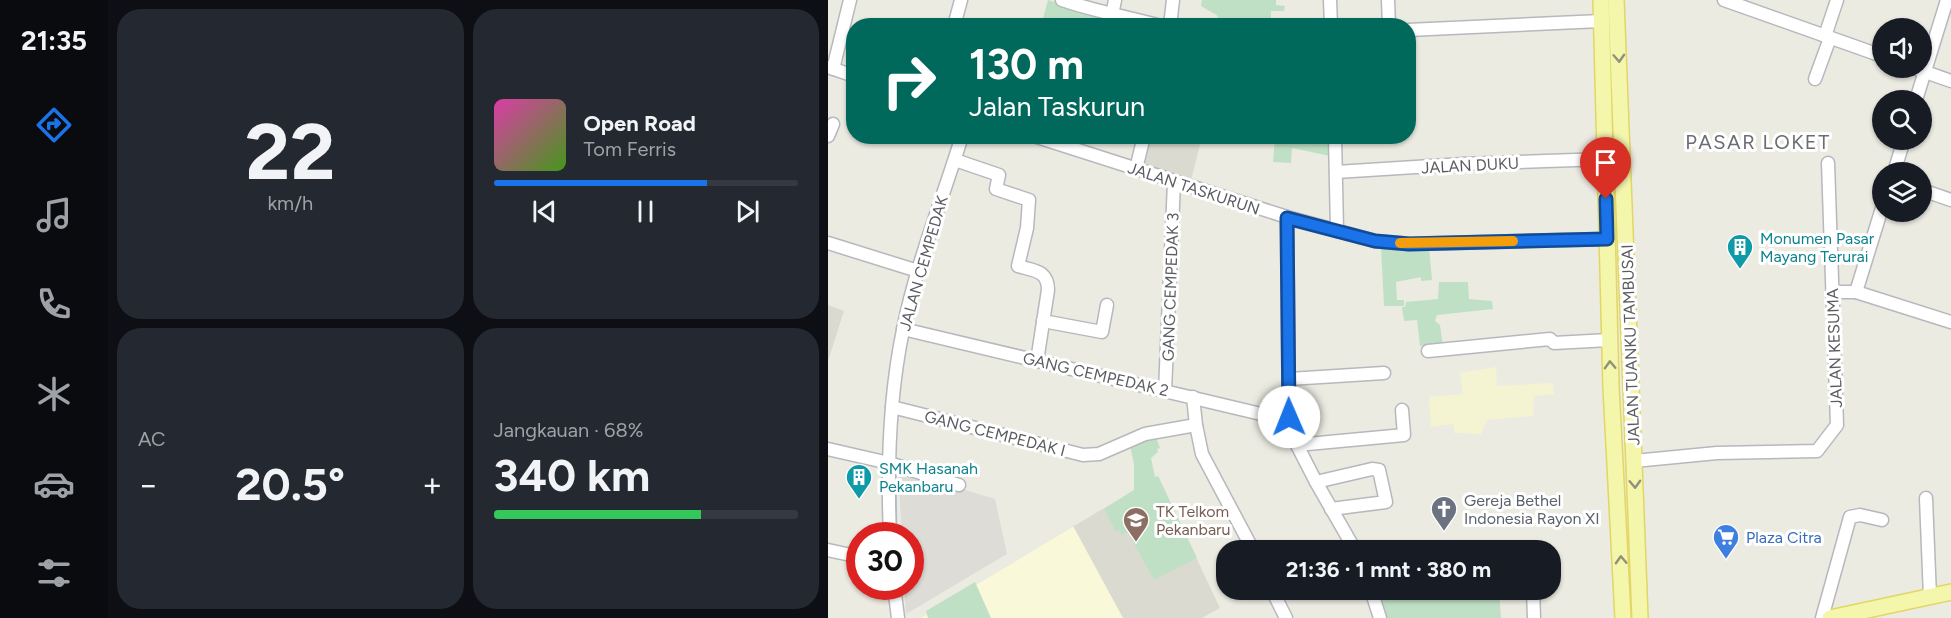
<!DOCTYPE html>
<html lang="id">
<head>
<meta charset="utf-8">
<style>
	body { margin:0; font-family:Figtree,sans-serif; background:#242831; color:#f1f3f6; height:100vh; display:flex; flex-direction:column; font-size:22px; white-space:nowrap }
	* { box-sizing:border-box; margin:0 }
	p { font-size:20px; color:#9ea1a6 }
	.icon { flex:none; width:33px; height:33px; fill:none; stroke:currentColor; stroke-width:2; stroke-linecap:round; stroke-linejoin:round }
	.map { position:relative; flex:1; overflow:hidden }
	.sheet { display:flex; flex-direction:column; gap:9px; padding:9px; background:#0d0f14; width:720px }
	.sheet>* { flex:none }
	.hud { position:absolute; left:18px; top:18px; width:570px; height:126px; border-radius:24px; box-shadow:0 2px 4px #0004; background:#00695c; color:#fff; overflow:hidden }
	.tools { position:absolute; left:1044px; top:18px; display:grid; gap:12px }
	.tools a { display:grid; place-items:center; width:60px; height:60px; border-radius:50%; background:#171b24; box-shadow:0 2px 4px #0004; font-size:30px }
	.speed { position:absolute; left:18px; top:522px; display:flex; gap:12px; font-size:30px; font-weight:700; text-align:center }
	.speed>* { display:grid; place-content:center; width:78px; height:78px; border-radius:50%; background:#171b24; box-shadow:0 2px 4px #0004; line-height:1 }
	.speed .limit { border:9px solid #d22; background:#fff; color:#111 }
	.pin { position:absolute; display:grid; place-items:center; width:51px; height:51px; color:#fff; margin:-62px -26px; border-radius:50% 50% 50% 0; rotate:-45deg; box-shadow:0 0 6px #0007 }
	.pin .icon { rotate:45deg }
	.me { position:absolute; width:66px; margin:-33px; rotate:359deg; stroke-linejoin:round; filter:drop-shadow(0 0 4px #0008) }
	.turn { display:flex; align-items:center; gap:21px; height:126px; padding:0 24px; font-size:27px }
	.turn .icon { width:78px; height:78px; stroke-width:2.5 }
	.turn b { display:block; font-size:42px; line-height:51px }
	.big { font-size:45px; font-weight:700; line-height:1.1 }
	.sheet .tile { flex:1; display:flex; flex-direction:column; justify-content:center; gap:9px; min-width:0; padding:0 21px; border-radius:24px; background:#242831 }
	.sheet .dial { align-items:center; gap:0 }
	.dial b { font-size:78px; line-height:1 }
	.song { display:flex; align-items:center; gap:18px }
	.cover { width:72px; height:72px; border-radius:9px; background:linear-gradient(135deg,hsl(320 70% 55%),hsl(100 70% 35%)) }
	.played { height:6px; border-radius:3px; background:linear-gradient(90deg,#1a73e8 70%,#363941 70%) }
	.keys { display:flex; justify-content:space-around; direction:ltr }
	.heat { display:flex; justify-content:space-between; align-items:center; font-size:33px; direction:ltr }
	.charge { height:9px; border-radius:4px; background:linear-gradient(90deg,#34c759 68%,#363941 0) }
	.sheet .tiles { flex:1; display:grid; gap:9px; grid-template-columns:repeat(2,1fr) }
	.trip { position:absolute; left:388px; top:540px; width:345px; height:60px; border-radius:24px; background:#171b24; box-shadow:0 2px 4px #0004; font-weight:700; line-height:60px; text-align:center }
	main { display:flex; flex:1; min-height:0 }
	.tab-bar { display:flex; flex-direction:column; width:108px; justify-content:space-around; align-items:center; background:#090b0e; color:#9ea1a6 }
	.tab-bar .icon { width:42px; height:42px }
	.tab-bar .active { color:#1a73e8 }
	.tab-bar b { font-size:27px; color:#f1f3f6 }
	.map>svg:first-child { display:block }
	.commercial { fill:#f9f8d8 }
	.industrial { fill:#dddcd6 }
	.education { fill:#dbdad0 }
	.green { fill:#c0e0c6 }
	.sand { fill:#f5f4d2 }
	.lines { fill:none; stroke-linecap:round; stroke-linejoin:round }
	.stream { stroke:#a7c5f5; stroke-width:3 }
	.minor-casing { stroke:#b7b8bd; stroke-width:15 }
	.major-casing { stroke:#e2d664; stroke-width:18 }
	.minor { stroke:#fff; stroke-width:12 }
	.major { stroke:#f4f6ac; stroke-width:15 }
	.oneway { stroke:#90927b }
	.route-casing { stroke:#114b97; stroke-width:15 }
	.route { stroke:#1a73e8; stroke-width:10 }
	.slow { stroke:#f59e0b; stroke-width:10 }
	.labels { text-anchor:middle; stroke-width:6; stroke-linejoin:round; paint-order:stroke }
	.street-label { font-size:16px; fill:#5a5c61; stroke:#fff }
	.culture-label { font-size:16px; fill:#0d838f; stroke:#fff; text-anchor:start }
	.worship-label { font-size:16px; fill:#5b616d; stroke:#fff; text-anchor:start }
	.education-label { font-size:16px; fill:#785e54; stroke:#fff; text-anchor:start }
	.shop-label { font-size:16px; fill:#366cbe; stroke:#fff; text-anchor:start }
	.quarter-label { font-size:20px; letter-spacing:1.5px; fill:#6b6d73; stroke:#fff }
</style>
</head>
<body>
<main>
<nav class="tab-bar">
<b>21:35</b>
<svg class="icon active" aria-label="directions" viewBox="0 0 24 24"><path d="M12 3l9 9-9 9-9-9zM9 14v-3h6M13 9l2 2-2 2"/></svg>
<svg class="icon" aria-label="music" viewBox="0 0 24 24"><path d="M9 18V5l10-2v13"/><circle cx="6" cy="18" r="3"/><circle cx="16" cy="16" r="3"/></svg>
<svg class="icon" aria-label="phone" viewBox="0 0 24 24"><path d="M5 4h4l2 5-3 2q2 4 5 5l2-3 5 2v4C11 20 4 13 5 4z"/></svg>
<svg class="icon" aria-label="climate" viewBox="0 0 24 24"><path d="M12 3v18M4 7l16 10M4 17L20 7"/></svg>
<svg class="icon" aria-label="car" viewBox="0 0 24 24"><path d="M5 17H2v-5l4-1 3-4h7l3 4 3 1v5h-3M9 17h6M6 11h13"/><circle cx="7" cy="17" r="2"/><circle cx="17" cy="17" r="2"/></svg>
<svg class="icon" aria-label="filters" viewBox="0 0 24 24"><path d="M4 7h16M4 17h16"/><circle cx="9" cy="7" r="2"/><circle cx="15" cy="17" r="2"/></svg>
</nav>
<section class="sheet">
<div class="tiles">
<div class="tile dial"><b>22</b><p>km/h</p></div>
<div class="tile">
<div class="song"><i class="cover"></i><div><b>Open Road</b><p>Tom Ferris</p></div></div>
<div class="played"></div>
<div class="keys"><svg class="icon" aria-label="previous" viewBox="0 0 24 24"><path d="M18 5L8 12l10 7zM5 5v14"/></svg><svg class="icon" aria-label="pause" viewBox="0 0 24 24"><path d="M8 5v14M16 5v14"/></svg><svg class="icon" aria-label="next" viewBox="0 0 24 24"><path d="M6 5l10 7-10 7zM19 5v14"/></svg></div>
</div>
<div class="tile"><p>AC</p>
<div class="heat"><a>−</a><b class="big">20.5°</b><a>+</a></div>
</div>
<div class="tile"><p>Jangkauan · 68%</p><b class="big">340 km</b><div class="charge"></div></div>
</div>
</section>
<div class="map">
<svg width="1123" height="618" viewBox="0 0 1123 618">
	<rect width="100%" height="100%" fill="#ebebe2"/>
	<!-- commercial -->
	<path class="commercial" d="M330 476 392 608 374 618H93Z"/>
	<!-- industrial -->
	<path class="industrial" d="M70 470 167 499 179 554 78 614 76 587 82 586V536L74 535Z"/>
	<!-- education -->
	<g class="education">
		<path d="M319 137H374L363 180 311 166Z"/>
		<path d="M0 305 16 311 0 361Z"/>
		<path d="M330 476 392 608 374 618H295L244 524 246 526Z"/>
	</g>
	<!-- green -->
	<g class="green">
		<path d="M220 0 296 22 295 26H213Z"/>
		<path d="M374 0H448V5L457 6 456 11H443V25H388L390 16 373 6Z"/>
		<path d="M447 137H483L503 141 502 156 464 148 463 163 445 162Z"/>
		<path d="M553 247H601L604 280 593 281V277L568 282 569 300H576V306H556Z"/>
		<path d="M611 282H640L641 299 664 301 665 309 609 315 607 321 612 325 615 347 592 346 589 320 576 321 574 307H577L578 302 610 299Z"/>
		<path d="M328 437 332 448 329 449 330 452 323 458 327 477 330 476 369 558 326 580 300 532 293 535 292 530 288 532 276 509 306 490V464L302 445Z"/>
		<path d="M147 582 163 618H100L98 611Z"/>
		<path d="M547 590H671L673 618H555Z"/>
	</g>
	<!-- sand -->
	<path class="sand" d="M668 367 669 386 725 383 726 394 706 396 705 416 659 420 653 434 626 433V424L603 427 601 397 635 394 632 373Z"/>
	<g class="lines">
		<!-- stream -->
		<path class="stream" d="M67 474 68 536"/>
		<!-- minor casing -->
		<g class="minor-casing">
			<g id="minor">
				<path d="M234 0C266 11 300 17 333 26"/>
				<path d="M502 0 503 26"/>
				<path d="M560 0 561 26"/>
				<path d="M896 0 1054 56"/>
				<path d="M284 15 287 0"/>
				<path d="M126 26 133 0"/>
				<path d="M342 26 345 0"/>
				<path d="M580 30 773 21"/>
				<path d="M997 36 1009 0"/>
				<path d="M0 67 26 76"/>
				<path d="M1086 68 1123 81"/>
				<path d="M5 69 22 0"/>
				<path d="M987 79 1002 38"/>
				<path d="M1088 100 1119 0"/>
				<path d="M0 136 5 124"/>
				<path d="M206 136 459 217 547 241 581 244 779 239"/>
				<path d="M507 136 509 231"/>
				<path d="M127 160 171 175 168 189 201 200 199 228 190 266C206 271 220 270 220 290L209 361"/>
				<path d="M308 169 316 136"/>
				<path d="M508 172 635 164 777 159"/>
				<path d="M1066 172 1076 140"/>
				<path d="M1094 190 1123 200"/>
				<path d="M459 217 461 417 469 445 488 482 527 550"/>
				<path d="M0 243 90 271"/>
				<path d="M1004 292H1028L1123 322"/>
				<path d="M1028 292 1054 208"/>
				<path d="M215 321 274 332 279 305"/>
				<path d="M75 329 433 414 461 417"/>
				<path d="M600 351 722 339 726 343 781 340"/>
				<path d="M461 379 556 373"/>
				<path d="M337 391 346 182"/>
				<path d="M365 397 368 425 374 454 425 550"/>
				<path d="M64 407 255 455 271 454 317 434 368 425"/>
				<path d="M469 445 576 435 574 410"/>
				<path d="M0 449 61 463 131 485"/>
				<path d="M806 461 889 453 989 451 1009 425 1000 163"/>
				<path d="M488 482 544 469 551 470 558 502 503 509"/>
				<path d="M1098 498 1102 597"/>
				<path d="M62 536C59 467 61 397 75 330 88 264 114 201 134 136"/>
				<path d="M0 550 32 557"/>
				<path d="M66 586 70 618"/>
				<path d="M444 590 458 618"/>
				<path d="M543 590 552 618"/>
				<path d="M705 590 706 618"/>
				<path d="M994 618 1022 517 1032 515 1054 520"/>
			</g>
		</g>
		<!-- major casing -->
		<g class="major-casing">
			<g id="major">
				<path d="M773 0 783 387 795 618"/>
				<path d="M788 0 812 618"/>
				<path d="M1002 618 1123 592"/>
			</g>
		</g>
		<!-- minor -->
		<use href="#minor" class="minor"/>
		<!-- major -->
		<use href="#major" class="major"/>
	</g>
	<!-- one-way arrows -->
	<defs><path id="oneway-chevron" d="M-2-3.5L2.5 0L-2 3.5" fill="none" stroke-width="1.6" stroke-linecap="round" stroke-linejoin="round" transform="scale(1.5)"/></defs>
	<g class="oneway">
		<use href="#oneway-chevron" transform="translate(791 58) rotate(87)"/>
		<use href="#oneway-chevron" transform="translate(782 365) rotate(-92)"/>
		<use href="#oneway-chevron" transform="translate(807 484) rotate(88)"/>
		<use href="#oneway-chevron" transform="translate(793 560) rotate(-92)"/>
	</g>
	<g class="lines">
		<!-- route casing -->
		<g class="route-casing">
			<path id="route" d="M461 417 459 218 547 241 581 244 779 239 778 199"/>
		</g>
		<!-- route -->
		<use href="#route" class="route"/>
		<!-- slow -->
		<path class="slow" d="M572 243 685 241"/>
	</g>
	<!-- icons -->
	<defs>
		<g id="building-pin" transform="scale(1.35)"><path d="M0 17L-7.5 6A9.5 9.5 0 1 1 7.5 6Z" fill="#0f9aa8" stroke="#fff"/><path d="M-4-6H4V6H1V3H-1V6H-4ZM-2.5-4.3h1.7v1.8h-1.7ZM.8-4.3h1.7v1.8H.8ZM-2.5-1h1.7V.8h-1.7ZM.8-1h1.7V.8H.8Z" fill="#fff"/></g>
		<g id="church-pin" transform="scale(1.35)"><path d="M0 17L-7.5 6A9.5 9.5 0 1 1 7.5 6Z" fill="#6b7280" stroke="#fff"/><path d="M-1.2-6h2.4v3.5h3.3v2.4h-3.3V6h-2.4V-.1h-3.3v-2.4h3.3Z" fill="#fff"/></g>
		<g id="school-pin" transform="scale(1.35)"><path d="M0 17L-7.5 6A9.5 9.5 0 1 1 7.5 6Z" fill="#8d6e63" stroke="#fff"/><path d="M0-5L7-2L0 1L-7-2ZM-4 1L0 2.5L4 1V4Q0 6-4 4Z" fill="#fff"/></g>
		<g id="supermarket-pin" transform="scale(1.35)"><path d="M0 17L-7.5 6A9.5 9.5 0 1 1 7.5 6Z" fill="#3f7fe0" stroke="#fff"/><path d="M-6-5.5h2.5l.6 2H6L4.5 2H-2.5L-4.4-4H-6ZM-1.5 3.2a1.3 1.3 0 1 0 .1 0ZM3 3.2a1.3 1.3 0 1 0 .1 0Z" fill="#fff"/></g>
	</defs>
	<g fill-rule="evenodd">
		<use href="#building-pin" x="912" y="247"/>
		<use href="#building-pin" x="31" y="477"/>
		<use href="#church-pin" x="616" y="509"/>
		<use href="#school-pin" x="308" y="520"/>
		<use href="#supermarket-pin" x="898" y="537"/>
	</g>
	<g class="labels">
		<!-- street labels -->
		<g class="street-label">
			<text transform="translate(642 165) rotate(-3)" y="6">JALAN DUKU</text>
			<text transform="translate(366 188) rotate(18)" y="6">JALAN TASKURUN</text>
			<text transform="translate(95 263) rotate(-74)" y="6">JALAN CEMPEDAK</text>
			<text transform="translate(342 287) rotate(-88)" y="6">GANG CEMPEDAK 3</text>
			<text transform="translate(802 345) rotate(-92)" y="6">JALAN TUANKU TAMBUSAI</text>
			<text transform="translate(1006 348) rotate(-92)" y="6">JALAN KESUMA</text>
			<text transform="translate(268 374) rotate(13)" y="6">GANG CEMPEDAK 2</text>
			<text transform="translate(167 433) rotate(14)" y="6">GANG CEMPEDAK I</text>
		</g>
		<!-- culture labels -->
		<g class="culture-label">
			<text x="932" y="244">Monumen Pasar<tspan x="932" dy="18">Mayang Terurai</tspan></text>
			<text x="51" y="474">SMK Hasanah<tspan x="51" dy="18">Pekanbaru</tspan></text>
		</g>
		<!-- worship labels -->
		<g class="worship-label">
			<text x="636" y="506">Gereja Bethel<tspan x="636" dy="18">Indonesia Rayon XI</tspan></text>
		</g>
		<!-- education labels -->
		<g class="education-label">
			<text x="328" y="517">TK Telkom<tspan x="328" dy="18">Pekanbaru</tspan></text>
		</g>
		<!-- shop labels -->
		<g class="shop-label">
			<text x="918" y="543">Plaza Citra</text>
		</g>
		<!-- quarter labels -->
		<g class="quarter-label">
			<text x="930" y="149">PASAR LOKET</text>
		</g>
	</g>
</svg>
<div class="tools">
<a><svg class="icon" aria-label="sound" viewBox="0 0 24 24"><path d="M4 9h4l5-4v14l-5-4H4zM17 9q2 3 0 6"/></svg></a>
<a><svg class="icon" aria-label="search" viewBox="0 0 24 24"><circle cx="10" cy="10" r="6"/><path d="M15 15l6 6"/></svg></a>
<a><svg class="icon" aria-label="layers" viewBox="0 0 24 24"><path d="M12 4l9 5-9 5-9-5zM3 14l9 5 9-5"/></svg></a>
</div>
<div class="speed"><div class="limit">30</div></div>
<div class="pin" style="left:778px;top:199px;background:#d93025"><svg class="icon" aria-label="arrive" viewBox="0 0 24 24"><path d="M6 21V4h12l-3 4 3 4H6"/></svg></div>
<svg class="me" style="left:461px;top:417px" viewBox="-20 -20 40 40"><circle r="19" fill="#fff"/><path d="M0-13L10 11 0 6-10 11z" fill="#1a73e8"/></svg>
<div class="trip">21:36 · 1 mnt · 380 m</div>
<div class="hud">
<div class="turn"><svg class="icon" aria-label="right" viewBox="0 0 24 24"><path d="M7 20v-9h11M14 6l5 5-5 5"/></svg><div><b>130 m</b>Jalan Taskurun</div></div>
</div>
</div>
</main>
</body>
</html>
